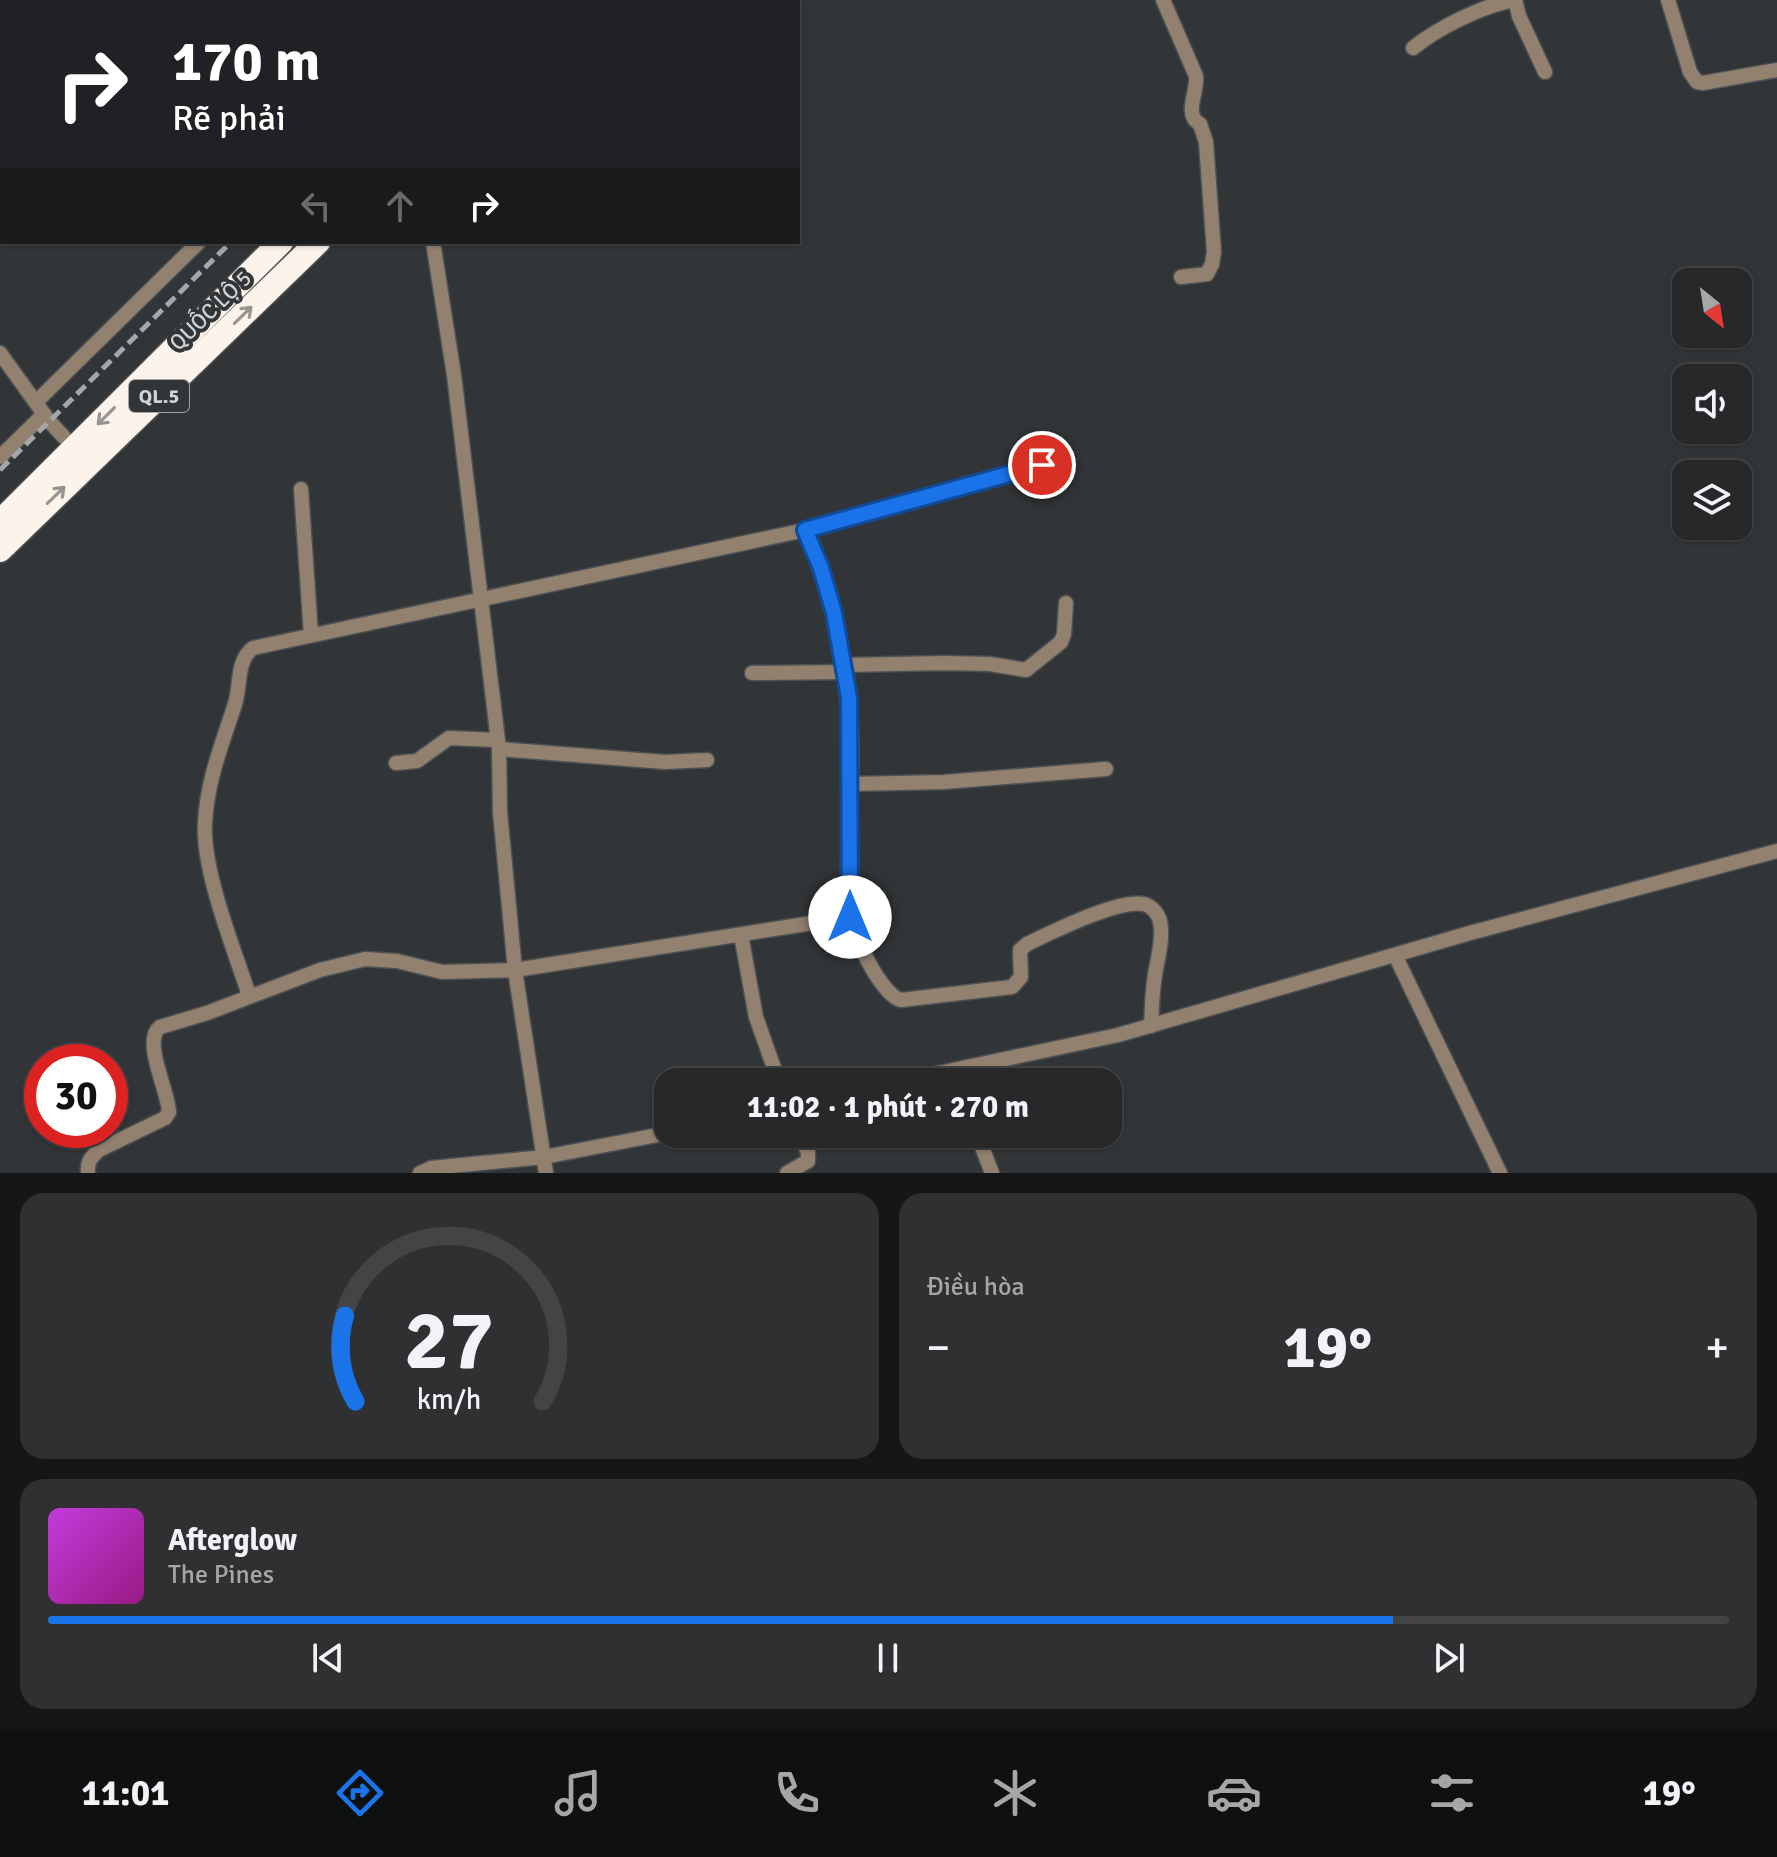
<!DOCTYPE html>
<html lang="vi">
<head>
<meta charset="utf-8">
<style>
	body { margin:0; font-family:Signika,sans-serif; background:#2e3031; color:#f1f3f6; height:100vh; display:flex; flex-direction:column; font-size:30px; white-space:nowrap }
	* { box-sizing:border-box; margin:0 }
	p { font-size:26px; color:#a4a6a8 }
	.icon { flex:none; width:44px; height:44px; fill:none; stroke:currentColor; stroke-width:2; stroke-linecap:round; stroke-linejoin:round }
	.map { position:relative; height:1173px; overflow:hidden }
	.details { display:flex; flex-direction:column; gap:20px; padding:20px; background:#151617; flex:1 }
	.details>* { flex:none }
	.top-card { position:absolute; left:0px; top:0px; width:800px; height:244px; box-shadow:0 2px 6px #0004,0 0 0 2px #424446; background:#202124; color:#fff; overflow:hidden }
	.needle { width:52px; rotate:150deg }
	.buttons { position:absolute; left:1672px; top:268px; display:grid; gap:16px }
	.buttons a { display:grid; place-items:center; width:80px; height:80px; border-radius:16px; background:#262829; box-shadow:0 2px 6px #0004,0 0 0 2px #424446; font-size:40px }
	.speed { position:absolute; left:24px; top:1044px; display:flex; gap:16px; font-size:40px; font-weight:700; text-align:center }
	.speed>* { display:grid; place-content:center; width:104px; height:104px; border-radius:50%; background:#262829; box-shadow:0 2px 6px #0004,0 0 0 2px #424446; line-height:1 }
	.speed .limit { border:12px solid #d22; background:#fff; color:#111 }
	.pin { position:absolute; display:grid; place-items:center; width:68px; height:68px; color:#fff; margin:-34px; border:4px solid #fff; border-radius:50%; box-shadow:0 2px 8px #0007 }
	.me { position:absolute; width:88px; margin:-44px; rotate:0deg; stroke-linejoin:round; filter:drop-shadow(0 0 6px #0008) }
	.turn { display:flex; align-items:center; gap:28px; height:168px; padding:0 40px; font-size:36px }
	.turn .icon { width:104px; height:104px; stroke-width:2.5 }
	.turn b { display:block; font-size:56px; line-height:68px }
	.lanes { display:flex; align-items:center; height:76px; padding:0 40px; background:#0003; justify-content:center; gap:40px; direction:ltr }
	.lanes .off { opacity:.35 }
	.big { font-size:60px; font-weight:800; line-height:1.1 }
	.details .widget { flex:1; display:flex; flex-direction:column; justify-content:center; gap:12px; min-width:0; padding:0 28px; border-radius:24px; background:#2e3031 }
	.details .dial { align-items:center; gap:0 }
	.dial svg { height:208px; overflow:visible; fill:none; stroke:#424446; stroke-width:7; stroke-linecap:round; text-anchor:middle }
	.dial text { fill:#f1f3f6; stroke:none }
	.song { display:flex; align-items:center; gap:24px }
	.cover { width:96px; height:96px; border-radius:12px; background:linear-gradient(135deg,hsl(290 70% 55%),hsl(310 70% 35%)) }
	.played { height:8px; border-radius:4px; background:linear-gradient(90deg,#1a73e8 80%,#424446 80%) }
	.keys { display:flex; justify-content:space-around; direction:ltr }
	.heat { display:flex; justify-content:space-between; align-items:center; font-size:44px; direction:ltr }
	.details .tiles { flex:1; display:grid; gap:20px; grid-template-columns:1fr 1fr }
	.widget:last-child { grid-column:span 2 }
	.trip { position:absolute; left:654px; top:1068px; width:468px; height:80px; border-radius:24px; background:#262829; box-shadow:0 2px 6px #0004,0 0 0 2px #424446; font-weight:800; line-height:80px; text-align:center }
	.dock { display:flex; height:128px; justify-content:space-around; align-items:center; background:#0f1010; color:#a4a6a8 }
	.dock .icon { width:56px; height:56px }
	.dock .active { color:#1a73e8 }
	.dock b { font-size:36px; color:#f1f3f6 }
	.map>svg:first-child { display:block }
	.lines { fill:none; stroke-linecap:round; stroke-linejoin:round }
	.minor-casing { stroke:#4e5153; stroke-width:17 }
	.highway-casing { stroke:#4e5153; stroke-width:27 }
	.minor { stroke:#938170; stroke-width:14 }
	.highway { stroke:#fcf3eb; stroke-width:24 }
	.rail { stroke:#a4a6a7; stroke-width:5; stroke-dasharray:12 6; stroke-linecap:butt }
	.oneway { stroke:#979491 }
	.route-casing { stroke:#114b97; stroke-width:20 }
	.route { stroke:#1a73e8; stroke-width:14 }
	.labels { text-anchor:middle; stroke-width:8; stroke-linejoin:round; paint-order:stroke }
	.shield { fill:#323537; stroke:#a1a3a4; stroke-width:2 }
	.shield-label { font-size:20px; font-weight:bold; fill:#d0d2d3 }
	.street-label { font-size:22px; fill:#d0d2d3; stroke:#323537 }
</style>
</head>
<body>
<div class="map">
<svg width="1777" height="1173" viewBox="0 0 1777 1173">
	<rect width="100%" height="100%" fill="#323537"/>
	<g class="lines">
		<!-- minor casing -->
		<g class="minor-casing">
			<g id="minor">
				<path d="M91 0V2"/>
				<path d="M223 0 224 2"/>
				<path d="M548 0 549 2"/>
				<path d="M1163 0 1196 76C1198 92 1183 115 1200 124L1206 142 1214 252 1212 264 1207 274 1181 277"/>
				<path d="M1515 0 1519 16 1545 72"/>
				<path d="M1668 0 1690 72 1697 82 1703 83 1777 70"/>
				<path d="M444 2V0"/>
				<path d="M478 2 481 0"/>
				<path d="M1413 48C1438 28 1483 5 1515 0"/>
				<path d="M0 178 2 182"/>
				<path d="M433 242 454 375 499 749 500 812 515 970 546 1173"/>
				<path d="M0 353 49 421 74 448"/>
				<path d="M36 402 199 242"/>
				<path d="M0 457 44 414"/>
				<path d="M301 489 311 635"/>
				<path d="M805 530C827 583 841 637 848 694 858 767 843 841 850 914 852 934 881 995 901 1000L1012 987 1021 977 1020 950 1027 944C1052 932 1118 899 1144 904 1152 906 1158 914 1160 921 1164 942 1156 962 1154 982 1152 997 1152 1011 1151 1026"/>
				<path d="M844 665 945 663 990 664 1026 670 1061 642 1064 634 1066 603"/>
				<path d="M752 673 845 672"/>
				<path d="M499 749 665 762 707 760"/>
				<path d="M396 763 417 761 449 738 497 740"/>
				<path d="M850 784 944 782 1106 769"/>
				<path d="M741 935 756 1017 779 1082"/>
				<path d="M1395 955 1500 1173"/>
				<path d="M249 995C234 949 202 870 205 823 207 781 222 744 235 704 241 685 236 661 253 648L805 530 1042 465"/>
				<path d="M897 1082 1118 1035 1470 933 1777 851"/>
				<path d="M977 1134 992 1173"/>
				<path d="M88 1173C87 1162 91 1157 99 1150L165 1118 169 1112C168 1090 142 1041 160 1027L207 1013 320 970 365 959 397 961 442 972 515 970 850 917"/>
				<path d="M420 1173 431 1168 544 1157 668 1133"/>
				<path d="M787 1173 808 1161V1152L799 1134"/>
			</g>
		</g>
		<!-- highway casing -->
		<g class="highway-casing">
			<g id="highway">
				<path d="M594 2 598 0"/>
				<path d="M654 2 657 0"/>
				<path d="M0 522 281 242"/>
				<path d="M0 550 318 242"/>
			</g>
		</g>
		<!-- minor -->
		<use href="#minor" class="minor"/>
		<!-- highway -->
		<use href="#highway" class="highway"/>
		<!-- rail -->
		<g class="rail">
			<path d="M517 2 520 0"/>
			<path d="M0 470 231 242"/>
		</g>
	</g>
	<!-- one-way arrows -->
	<defs><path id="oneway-shaft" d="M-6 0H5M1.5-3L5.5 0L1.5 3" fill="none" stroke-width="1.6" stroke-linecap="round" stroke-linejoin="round" transform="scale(2)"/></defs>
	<g class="oneway">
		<use href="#oneway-shaft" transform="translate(243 315) rotate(-44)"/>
		<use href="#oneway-shaft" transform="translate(106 416) rotate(135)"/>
		<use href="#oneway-shaft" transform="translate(56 495) rotate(-44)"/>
	</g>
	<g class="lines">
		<!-- route casing -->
		<g class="route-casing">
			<path id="route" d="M850 917 849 698 834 613 821 568 805 530 1042 465"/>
		</g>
		<!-- route -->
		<use href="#route" class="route"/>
	</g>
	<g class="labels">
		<!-- shield labels -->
		<rect class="shield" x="129" y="380" width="60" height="32" rx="6"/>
		<g class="shield-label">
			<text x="159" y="403">QL.5</text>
		</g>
		<!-- street labels -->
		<g class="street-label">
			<text transform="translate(210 310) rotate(-44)" y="8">QUỐC LỘ 5</text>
		</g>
	</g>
</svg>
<div class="buttons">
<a><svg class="needle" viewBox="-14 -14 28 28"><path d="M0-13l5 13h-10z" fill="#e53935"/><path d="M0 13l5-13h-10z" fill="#a4a6a8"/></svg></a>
<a><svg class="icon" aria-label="sound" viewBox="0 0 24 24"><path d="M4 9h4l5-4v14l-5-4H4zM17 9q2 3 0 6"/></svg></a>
<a><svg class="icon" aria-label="layers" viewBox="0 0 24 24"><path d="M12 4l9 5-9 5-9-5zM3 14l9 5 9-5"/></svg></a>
</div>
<div class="speed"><div class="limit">30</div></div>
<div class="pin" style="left:1042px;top:465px;background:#d93025"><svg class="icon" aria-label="arrive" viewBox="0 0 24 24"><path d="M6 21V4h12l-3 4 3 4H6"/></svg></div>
<svg class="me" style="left:850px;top:917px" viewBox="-20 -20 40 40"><circle r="19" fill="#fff"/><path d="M0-13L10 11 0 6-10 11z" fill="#1a73e8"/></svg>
<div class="trip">11:02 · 1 phút · 270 m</div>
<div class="top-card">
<div class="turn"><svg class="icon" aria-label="right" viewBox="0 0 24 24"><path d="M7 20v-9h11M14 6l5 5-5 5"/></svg><div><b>170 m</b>Rẽ phải</div></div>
<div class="lanes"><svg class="icon off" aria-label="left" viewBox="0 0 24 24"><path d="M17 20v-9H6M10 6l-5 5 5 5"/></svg><svg class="icon off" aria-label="ahead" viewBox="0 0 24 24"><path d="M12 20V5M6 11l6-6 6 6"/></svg><svg class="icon" aria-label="right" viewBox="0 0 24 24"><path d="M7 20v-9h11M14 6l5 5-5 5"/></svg></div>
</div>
</div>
<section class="details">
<div class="tiles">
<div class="widget dial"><svg viewBox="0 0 100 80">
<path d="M14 69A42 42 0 1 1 86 69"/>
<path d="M14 69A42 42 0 0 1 10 36" stroke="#1a73e8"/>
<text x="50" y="56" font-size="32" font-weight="700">27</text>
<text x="50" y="72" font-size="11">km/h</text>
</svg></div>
<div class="widget"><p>Điều hòa</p>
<div class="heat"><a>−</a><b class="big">19°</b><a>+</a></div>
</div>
<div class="widget">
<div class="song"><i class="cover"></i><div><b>Afterglow</b><p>The Pines</p></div></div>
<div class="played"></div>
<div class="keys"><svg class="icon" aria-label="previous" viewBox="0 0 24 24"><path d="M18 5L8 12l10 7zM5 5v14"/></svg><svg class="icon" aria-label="pause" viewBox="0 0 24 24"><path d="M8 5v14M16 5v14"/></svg><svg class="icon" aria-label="next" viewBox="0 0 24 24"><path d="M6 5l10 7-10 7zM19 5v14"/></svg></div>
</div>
</div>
</section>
<nav class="dock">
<b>11:01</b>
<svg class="icon active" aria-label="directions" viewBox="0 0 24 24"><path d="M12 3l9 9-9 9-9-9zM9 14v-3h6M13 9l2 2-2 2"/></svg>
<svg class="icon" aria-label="music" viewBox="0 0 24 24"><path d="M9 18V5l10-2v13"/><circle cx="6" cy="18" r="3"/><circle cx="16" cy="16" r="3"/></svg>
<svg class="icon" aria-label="phone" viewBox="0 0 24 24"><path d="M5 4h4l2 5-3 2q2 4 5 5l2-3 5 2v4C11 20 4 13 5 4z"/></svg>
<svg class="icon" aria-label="climate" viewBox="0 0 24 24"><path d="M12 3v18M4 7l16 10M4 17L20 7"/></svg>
<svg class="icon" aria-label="car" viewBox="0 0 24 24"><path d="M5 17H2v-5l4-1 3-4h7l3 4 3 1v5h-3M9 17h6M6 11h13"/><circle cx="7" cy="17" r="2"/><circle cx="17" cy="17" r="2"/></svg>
<svg class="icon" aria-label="filters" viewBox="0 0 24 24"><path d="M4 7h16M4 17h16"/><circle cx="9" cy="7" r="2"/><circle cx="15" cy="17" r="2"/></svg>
<b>19°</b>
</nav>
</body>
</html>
